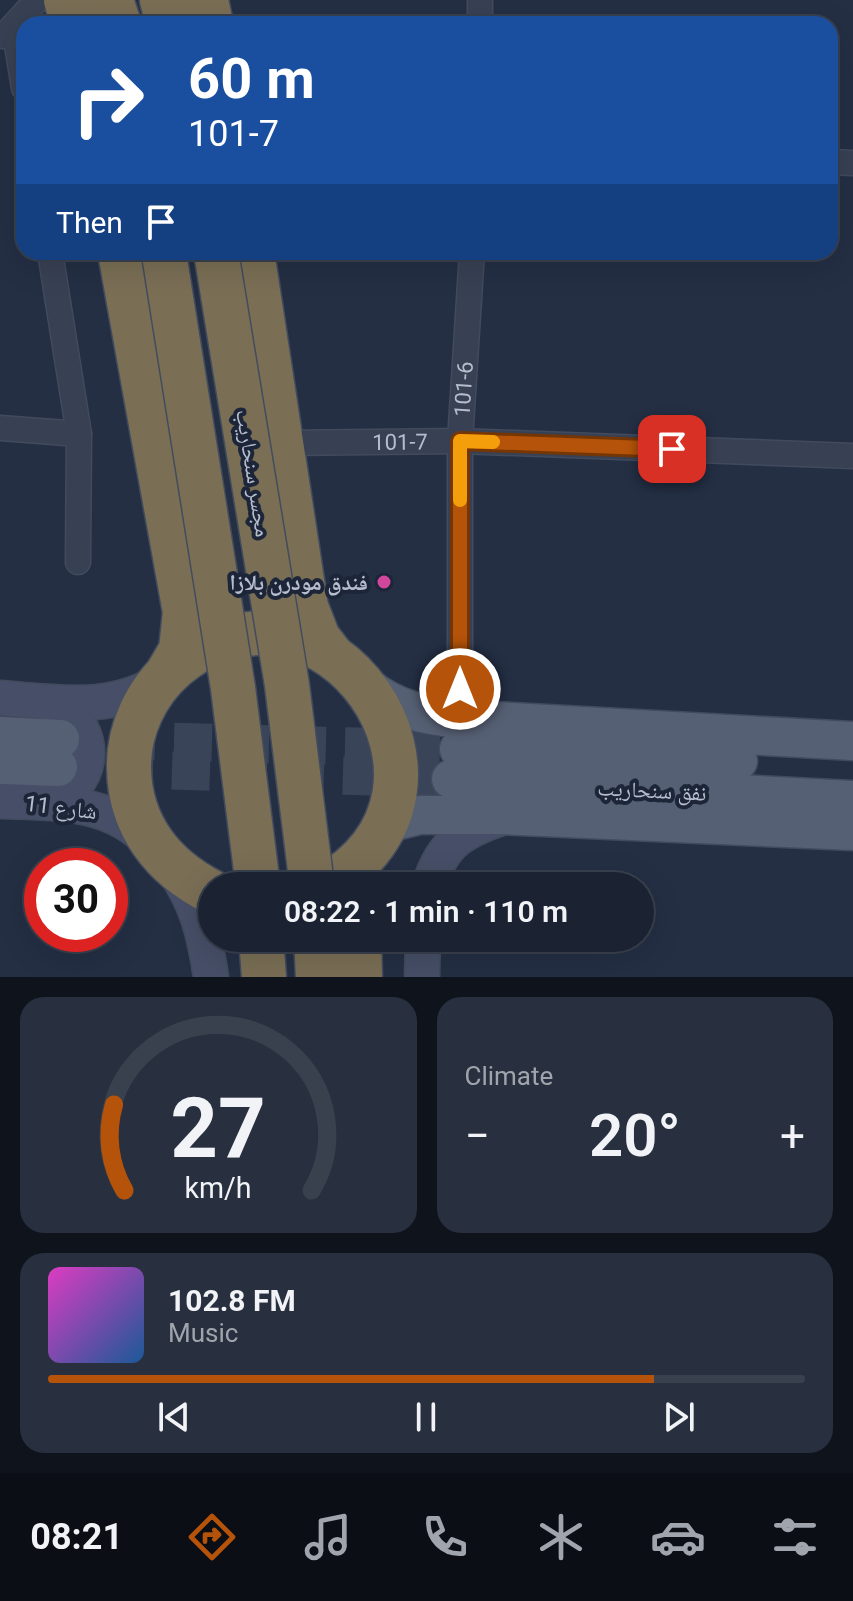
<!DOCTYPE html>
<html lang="en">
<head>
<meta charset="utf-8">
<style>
	body { margin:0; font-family:Roboto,"Noto Naskh Arabic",sans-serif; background:#282f3f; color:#f1f3f6; height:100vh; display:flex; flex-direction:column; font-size:30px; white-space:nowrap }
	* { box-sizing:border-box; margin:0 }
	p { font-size:26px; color:#a0a4ac }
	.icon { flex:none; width:44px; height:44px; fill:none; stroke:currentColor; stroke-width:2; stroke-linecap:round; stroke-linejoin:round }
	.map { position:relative; height:977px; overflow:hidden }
	.details { display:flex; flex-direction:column; gap:20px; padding:20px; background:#0f131c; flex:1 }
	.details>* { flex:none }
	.guide { position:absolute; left:16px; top:16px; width:822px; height:244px; border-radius:24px; box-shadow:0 8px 32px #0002,0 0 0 2px #39404e; background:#1a4fa0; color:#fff; overflow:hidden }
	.speed { position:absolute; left:24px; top:848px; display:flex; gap:16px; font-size:40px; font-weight:700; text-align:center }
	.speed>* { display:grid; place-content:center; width:104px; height:104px; border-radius:50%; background:#1b2333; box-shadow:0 8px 32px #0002,0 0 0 2px #39404e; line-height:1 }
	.speed .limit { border:12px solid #d22; background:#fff; color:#111 }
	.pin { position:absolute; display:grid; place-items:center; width:68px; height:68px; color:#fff; margin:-34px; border-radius:16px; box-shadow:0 4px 12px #0006 }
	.me { position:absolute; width:88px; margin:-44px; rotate:0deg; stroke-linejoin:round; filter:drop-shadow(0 0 6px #0008) }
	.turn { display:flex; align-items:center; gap:28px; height:168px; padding:0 40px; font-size:36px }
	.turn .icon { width:104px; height:104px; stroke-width:2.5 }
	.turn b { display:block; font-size:56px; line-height:68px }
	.then { display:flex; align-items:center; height:76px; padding:0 40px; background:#0003; gap:16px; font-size:30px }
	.big { font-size:60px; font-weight:600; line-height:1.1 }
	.details .widget { flex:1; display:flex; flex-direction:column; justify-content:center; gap:12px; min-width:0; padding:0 28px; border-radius:24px; background:#282f3f }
	.details .dial { align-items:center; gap:0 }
	.dial svg { height:208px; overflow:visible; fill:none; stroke:#39404e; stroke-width:7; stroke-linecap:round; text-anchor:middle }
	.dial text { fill:#f1f3f6; stroke:none }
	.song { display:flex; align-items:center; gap:24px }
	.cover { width:96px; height:96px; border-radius:12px; background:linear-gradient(135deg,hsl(310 70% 55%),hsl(210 70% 35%)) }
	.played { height:8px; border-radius:4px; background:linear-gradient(90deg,#b45309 80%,#39404e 80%) }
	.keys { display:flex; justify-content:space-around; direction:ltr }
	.heat { display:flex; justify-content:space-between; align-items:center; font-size:44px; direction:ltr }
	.details .tiles { flex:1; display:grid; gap:20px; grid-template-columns:1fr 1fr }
	.widget:last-child { grid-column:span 2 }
	.trip { position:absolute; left:198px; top:872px; width:456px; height:80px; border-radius:40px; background:#1b2333; box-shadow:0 8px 32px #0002,0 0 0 2px #39404e; font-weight:600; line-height:80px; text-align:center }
	.tabs { display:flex; height:128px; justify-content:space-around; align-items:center; background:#0b0e14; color:#a0a4ac }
	.tabs .icon { width:56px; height:56px }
	.tabs .selected { color:#b45309 }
	.tabs b { font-size:36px; color:#f1f3f6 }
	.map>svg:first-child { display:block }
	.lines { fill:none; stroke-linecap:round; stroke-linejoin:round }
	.primary-tunnel { stroke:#3a4459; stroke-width:38; stroke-dasharray:38 19; stroke-linecap:butt }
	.street-casing { stroke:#424a5d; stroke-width:27 }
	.secondary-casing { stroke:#424a5d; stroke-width:37 }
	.primary-casing { stroke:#424a5d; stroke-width:41 }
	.highway-casing { stroke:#434c5e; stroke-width:47 }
	.street { stroke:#384154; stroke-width:24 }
	.secondary { stroke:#464f67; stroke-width:34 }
	.primary { stroke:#566074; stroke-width:38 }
	.highway { stroke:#7a6f55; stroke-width:44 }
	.highway-bridge-casing { stroke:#434c5e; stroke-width:47; stroke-linecap:butt }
	.highway-bridge { stroke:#7a6f55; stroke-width:44 }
	.route-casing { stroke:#753606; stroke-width:20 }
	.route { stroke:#b45309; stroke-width:14 }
	.slow { stroke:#f59e0b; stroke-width:14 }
	.hotel-dot { fill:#d1479c; stroke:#1d2639; stroke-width:3 }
	.labels { text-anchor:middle; stroke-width:8; stroke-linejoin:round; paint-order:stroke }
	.street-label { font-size:22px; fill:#b6bdcd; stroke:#1d2639 }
	.poi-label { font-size:22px; font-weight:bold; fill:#b6bdcd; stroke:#1d2639; text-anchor:end }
</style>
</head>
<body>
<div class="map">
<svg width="853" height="977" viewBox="0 0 853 977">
	<rect width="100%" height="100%" fill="#242f44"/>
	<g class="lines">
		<!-- primary-tunnel -->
		<g class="primary-tunnel">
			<path d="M60 739 459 749"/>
			<path d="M58 767 451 779"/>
		</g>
		<!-- street casing -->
		<g class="street-casing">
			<g id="street">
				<path d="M480 24V0"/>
				<path d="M14 27 24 88"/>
				<path d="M4 36 37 0"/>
				<path d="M830 162 853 163"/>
				<path d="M50 252 79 434 78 562"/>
				<path d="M0 428 79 434"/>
				<path id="s1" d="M282 443 460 441 853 456"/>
				<path id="s2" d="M460 719V441L472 252"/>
			</g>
		</g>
		<!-- secondary casing -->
		<g class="secondary-casing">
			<g id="secondary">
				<path d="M0 698C56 702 114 713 163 679"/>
				<path d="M0 801C56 803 111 800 151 844"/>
				<path d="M41 802C102 793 102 716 44 702"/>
				<path d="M172 868C197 901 205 936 211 977"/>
				<path d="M429 886C443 840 464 831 507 816"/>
				<path d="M422 977 423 938"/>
			</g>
		</g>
		<!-- primary casing -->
		<g class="primary-casing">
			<g id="primary">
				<path d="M366 686C395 710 424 715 460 719L853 741"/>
				<path d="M0 736 60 739"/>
				<path d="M459 749 738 761"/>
				<path d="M0 765 58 767"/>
				<path d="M451 779 853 800"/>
				<path d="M378 835 395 821 419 815H497L853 831"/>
			</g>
		</g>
		<!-- highway casing -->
		<g class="highway-casing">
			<g id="highway">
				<path d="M66 0 73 24"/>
				<path d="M111 0 119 24"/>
				<path d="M162 0 168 24"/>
				<path d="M206 0 211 24"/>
				<path d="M120 252 185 612 181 650 167 674"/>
				<path d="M252 252 306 607 318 638 332 656"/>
				<path d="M212 892C163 867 130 826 129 769 128 730 146 692 175 667 323 544 496 789 325 886"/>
				<path d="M261 938 264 977"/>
				<path d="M316 938 318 977"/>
				<path d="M359 938 360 977"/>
			</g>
		</g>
		<!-- street -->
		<use href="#street" class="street"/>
		<!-- secondary -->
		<use href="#secondary" class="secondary"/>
		<!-- primary -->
		<use href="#primary" class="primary"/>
		<!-- highway -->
		<use href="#highway" class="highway"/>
		<!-- highway-bridge casing -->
		<g class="highway-bridge-casing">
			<g id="highway-bridge">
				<path d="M216 252 287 685 312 886"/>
				<path d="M164 254 233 688 258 886"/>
			</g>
		</g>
		<!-- highway-bridge -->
		<use href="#highway-bridge" class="highway-bridge"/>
	</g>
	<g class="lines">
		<!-- route casing -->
		<g class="route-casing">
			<path id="route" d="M460 689V441L672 449"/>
		</g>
		<!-- route -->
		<use href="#route" class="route"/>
		<!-- slow -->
		<path class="slow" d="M460 500V441L493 442"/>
	</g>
	<!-- markers -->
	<circle class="hotel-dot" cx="384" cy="582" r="8"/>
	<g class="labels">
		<!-- street labels -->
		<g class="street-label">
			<text dy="8" stroke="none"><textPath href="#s2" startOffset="330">101-6</textPath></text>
			<text dy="8" stroke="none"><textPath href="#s1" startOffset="118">101-7</textPath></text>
			<text transform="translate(254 473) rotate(81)" y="8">مجسر سنحاريب</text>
			<text transform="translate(652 790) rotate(3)" y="8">نفق سنحاريب</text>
			<text transform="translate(61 807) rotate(7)" y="8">شارع 11</text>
		</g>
		<!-- poi labels -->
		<g class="poi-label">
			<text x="368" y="590">فندق مودرن بلازا</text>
		</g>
	</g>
</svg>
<div class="speed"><div class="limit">30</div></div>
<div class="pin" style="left:672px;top:449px;background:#d93025"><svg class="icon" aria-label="arrive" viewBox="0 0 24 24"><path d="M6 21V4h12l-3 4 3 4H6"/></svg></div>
<svg class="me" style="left:460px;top:689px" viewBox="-20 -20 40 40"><circle r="17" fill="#b45309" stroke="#fff" stroke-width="3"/><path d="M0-11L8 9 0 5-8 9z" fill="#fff"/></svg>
<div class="trip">08:22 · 1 min · 110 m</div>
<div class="guide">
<div class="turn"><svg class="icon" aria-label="right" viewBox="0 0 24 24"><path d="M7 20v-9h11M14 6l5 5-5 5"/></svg><div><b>60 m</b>101-7</div></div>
<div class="then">Then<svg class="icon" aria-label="arrive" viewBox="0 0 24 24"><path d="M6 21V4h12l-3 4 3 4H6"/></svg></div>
</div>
</div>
<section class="details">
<div class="tiles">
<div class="widget dial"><svg viewBox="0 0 100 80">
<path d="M14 69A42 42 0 1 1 86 69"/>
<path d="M14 69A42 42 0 0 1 10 36" stroke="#b45309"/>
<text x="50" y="56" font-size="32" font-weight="700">27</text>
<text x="50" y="72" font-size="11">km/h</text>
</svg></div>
<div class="widget"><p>Climate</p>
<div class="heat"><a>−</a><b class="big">20°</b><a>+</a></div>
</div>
<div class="widget">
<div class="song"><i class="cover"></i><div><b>102.8 FM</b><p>Music</p></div></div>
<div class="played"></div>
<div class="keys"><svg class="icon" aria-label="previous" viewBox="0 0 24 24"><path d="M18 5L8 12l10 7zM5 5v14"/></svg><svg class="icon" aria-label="pause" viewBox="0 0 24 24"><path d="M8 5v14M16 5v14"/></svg><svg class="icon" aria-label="next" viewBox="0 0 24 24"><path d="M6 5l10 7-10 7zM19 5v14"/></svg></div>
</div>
</div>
</section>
<nav class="tabs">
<b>08:21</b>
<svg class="icon selected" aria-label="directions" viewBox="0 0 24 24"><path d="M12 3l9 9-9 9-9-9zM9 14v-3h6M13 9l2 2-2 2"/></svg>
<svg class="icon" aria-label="music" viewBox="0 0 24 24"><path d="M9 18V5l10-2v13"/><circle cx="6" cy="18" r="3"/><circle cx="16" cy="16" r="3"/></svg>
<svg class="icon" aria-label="phone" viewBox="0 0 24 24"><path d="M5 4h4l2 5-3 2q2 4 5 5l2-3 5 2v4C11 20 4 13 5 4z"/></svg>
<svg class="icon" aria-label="climate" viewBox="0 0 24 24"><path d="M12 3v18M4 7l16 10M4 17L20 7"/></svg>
<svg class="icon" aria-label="car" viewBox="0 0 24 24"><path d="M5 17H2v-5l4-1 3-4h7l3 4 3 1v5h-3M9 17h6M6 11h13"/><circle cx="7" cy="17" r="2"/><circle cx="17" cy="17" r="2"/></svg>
<svg class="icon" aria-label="filters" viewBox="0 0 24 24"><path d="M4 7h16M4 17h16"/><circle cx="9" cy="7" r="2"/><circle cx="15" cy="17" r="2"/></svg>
</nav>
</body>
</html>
